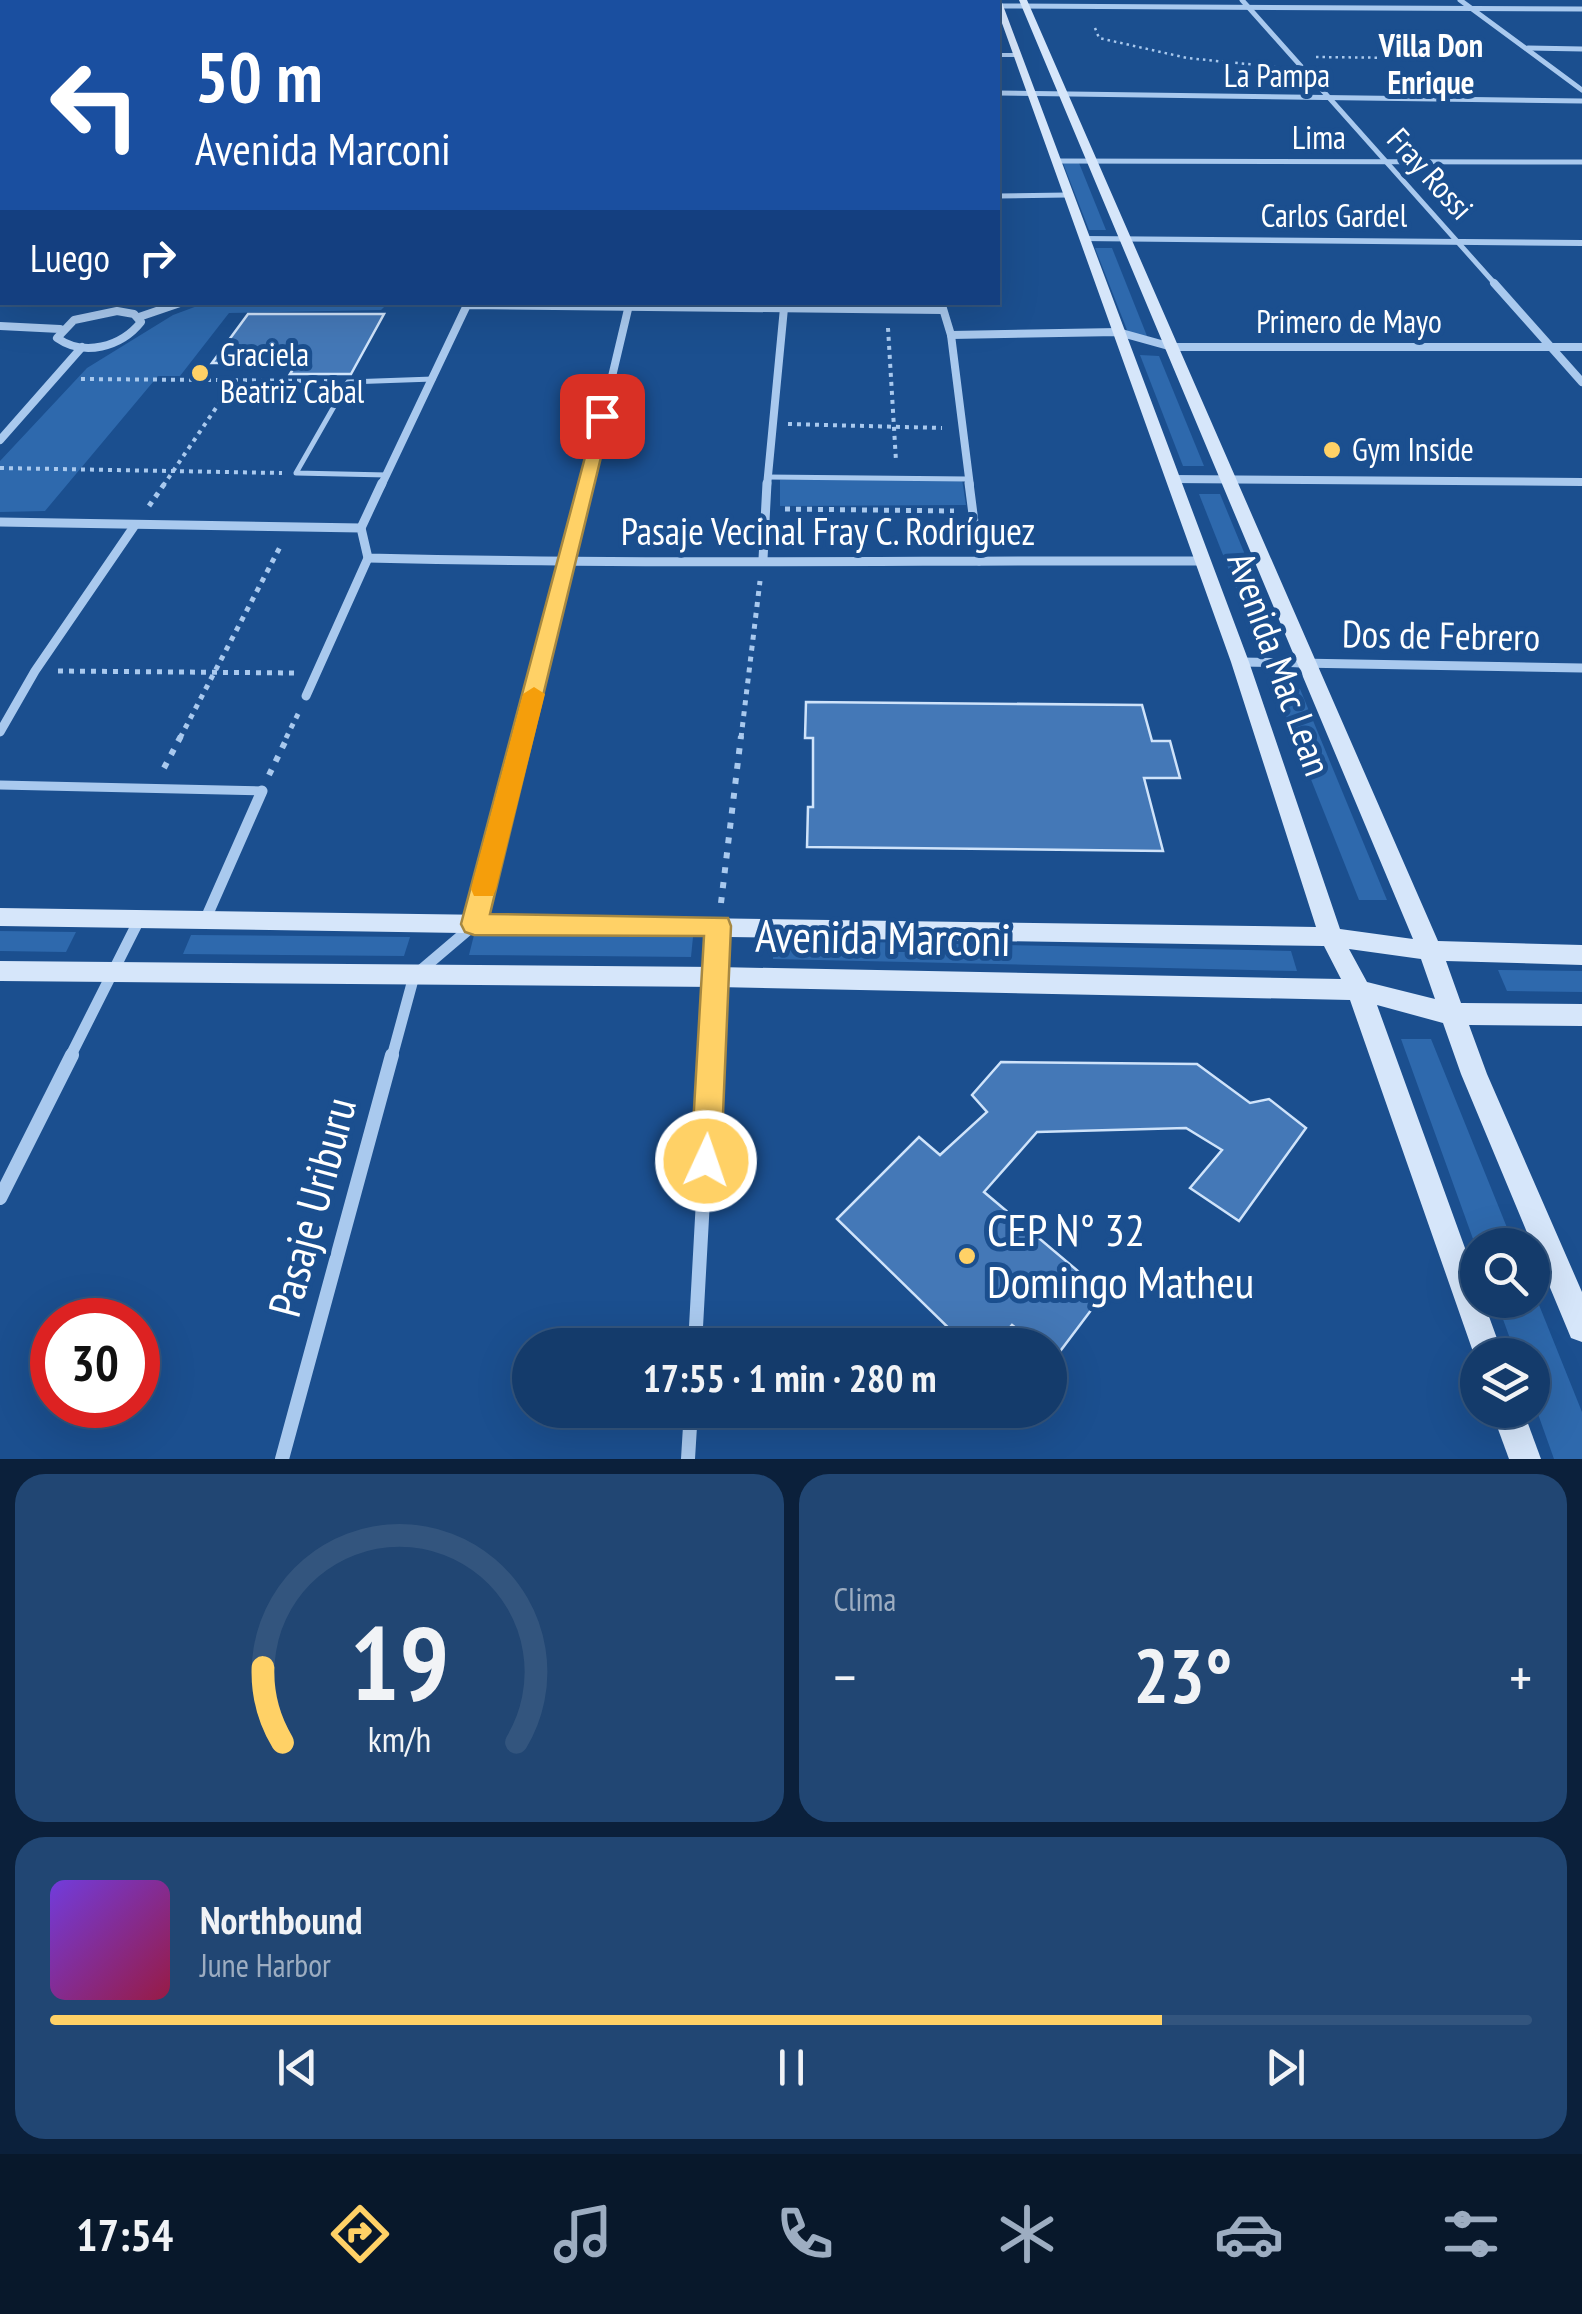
<!DOCTYPE html>
<html lang="es">
<head>
<meta charset="utf-8">
<style>
	body { margin:0; font-family:"PT Sans Narrow",sans-serif; background:#214673; color:#f1f3f6; height:100vh; display:flex; flex-direction:column; font-size:38px; white-space:nowrap }
	* { box-sizing:border-box; margin:0 }
	p { font-size:32px; color:#9dadc1 }
	.icon { flex:none; width:55px; height:55px; fill:none; stroke:currentColor; stroke-width:2; stroke-linecap:round; stroke-linejoin:round }
	.map { position:relative; height:1459px; overflow:hidden }
	.details { display:flex; flex-direction:column; gap:15px; padding:15px; background:#0b203b; flex:1 }
	.details>* { flex:none }
	.guide { position:absolute; left:0px; top:0px; width:1000px; height:305px; box-shadow:0 10px 40px #0002,0 0 0 2px #33557e; background:#1a4fa0; color:#fff; overflow:hidden }
	.tools { position:absolute; left:1460px; top:1228px; display:grid; gap:20px }
	.tools a { display:grid; place-items:center; width:90px; height:90px; border-radius:50%; background:#143b6b; box-shadow:0 10px 40px #0002,0 0 0 2px #33557e; font-size:50px }
	.speed { position:absolute; left:30px; top:1298px; display:flex; gap:20px; font-size:50px; font-weight:700; text-align:center }
	.speed>* { display:grid; place-content:center; width:130px; height:130px; border-radius:50%; background:#143b6b; box-shadow:0 10px 40px #0002,0 0 0 2px #33557e; line-height:1 }
	.speed .limit { border:15px solid #d22; background:#fff; color:#111 }
	.pin { position:absolute; display:grid; place-items:center; width:85px; height:85px; color:#fff; margin:-42px; border-radius:20px; box-shadow:0 5px 15px #0006 }
	.me { position:absolute; width:110px; margin:-55px; rotate:3deg; stroke-linejoin:round; filter:drop-shadow(0 0 8px #0008) }
	.turn { display:flex; align-items:center; gap:35px; height:210px; padding:0 30px; font-size:45px }
	.turn .icon { width:130px; height:130px; stroke-width:2.5 }
	.turn b { display:block; font-size:70px; line-height:85px }
	.then { display:flex; align-items:center; height:95px; padding:0 30px; background:#0003; gap:20px; font-size:38px }
	.big { font-size:75px; font-weight:600; line-height:1.1 }
	.details .card { flex:1; display:flex; flex-direction:column; justify-content:center; gap:15px; min-width:0; padding:0 35px; border-radius:30px; background:#214673 }
	.details .dial { align-items:center; gap:0 }
	.dial svg { height:260px; overflow:visible; fill:none; stroke:#33557e; stroke-width:7; stroke-linecap:round; text-anchor:middle }
	.dial text { fill:#f1f3f6; stroke:none }
	.song { display:flex; align-items:center; gap:30px }
	.cover { width:120px; height:120px; border-radius:15px; background:linear-gradient(135deg,hsl(260 70% 55%),hsl(340 70% 35%)) }
	.played { height:10px; border-radius:5px; background:linear-gradient(90deg,#ffd166 75%,#33557e 75%) }
	.keys { display:flex; justify-content:space-around; direction:ltr }
	.heat { display:flex; justify-content:space-between; align-items:center; font-size:55px; direction:ltr }
	.details .tiles { flex:1; display:grid; gap:15px; grid-template-columns:1fr 1fr }
	.card:last-child { grid-column:span 2 }
	.trip { position:absolute; left:512px; top:1328px; width:555px; height:100px; border-radius:50px; background:#143b6b; box-shadow:0 10px 40px #0002,0 0 0 2px #33557e; font-weight:600; line-height:100px; text-align:center }
	.tabs { display:flex; height:160px; justify-content:space-around; align-items:center; background:#08182b; color:#9dadc1 }
	.tabs .icon { width:70px; height:70px }
	.tabs .active { color:#ffd166 }
	.tabs b { font-size:45px; color:#f1f3f6 }
	.map>svg:first-child { display:block }
	.green { fill:#2e69ad }
	.building { fill:#4478b7; stroke:#cfe3fa; stroke-width:2.5 }
	.lines { fill:none; stroke-linecap:round; stroke-linejoin:round }
	.path-far3 { stroke:#a9c9ee; stroke-width:2.5; stroke-dasharray:2.5 4; stroke-linecap:butt }
	.path-far2 { stroke:#a9c9ee; stroke-width:4; stroke-dasharray:4 5; stroke-linecap:butt }
	.path-far1 { stroke:#a9c9ee; stroke-width:5; stroke-dasharray:5 6; stroke-linecap:butt }
	.path { stroke:#a9c9ee; stroke-width:6; stroke-dasharray:6 9; stroke-linecap:butt }
	.service-far2 { stroke:#a9c9ee; stroke-width:4 }
	.service-far1 { stroke:#a9c9ee; stroke-width:5 }
	.service { stroke:#a9c9ee; stroke-width:9 }
	.minor-far4 { stroke:#a9c9ee; stroke-width:5 }
	.minor-far3 { stroke:#a9c9ee; stroke-width:8 }
	.minor-far2 { stroke:#a9c9ee; stroke-width:9 }
	.minor-far1 { stroke:#a9c9ee; stroke-width:11 }
	.minor { stroke:#a9c9ee; stroke-width:14 }
	.tertiary { fill:#a9c9ee; fill-rule:evenodd }
	.secondary { fill:#d6e6fa; fill-rule:evenodd }
	.route { fill:#ffd166; stroke:#a68842; stroke-width:2.5 }
	.slow { fill:#f59e0b }
	.poi-dot { fill:#ffd166; stroke:#1b4f8f; stroke-width:4 }
	.labels { text-anchor:middle; stroke-width:10; stroke-linejoin:round; paint-order:stroke }
	.far-neighbourhood-label { font-size:32px; font-weight:bold; fill:#fff; stroke:#1b4f8f }
	.far-street-label { font-size:32px; fill:#fff; stroke:#1b4f8f }
	.far-poi-label { font-size:32px; fill:#fff; stroke:#1b4f8f; text-anchor:start }
	.street-label { font-size:38px; fill:#fff; stroke:#1b4f8f }
	.near-street-label { font-size:45px; fill:#fff; stroke:#1b4f8f }
	.near-poi-label { font-size:45px; fill:#fff; stroke:#1b4f8f; text-anchor:start }
</style>
</head>
<body>
<div class="map">
<svg width="1582" height="1459" viewBox="0 0 1582 1459">
	<rect width="100%" height="100%" fill="#1b4f8f"/>
	<!-- green -->
	<g class="green">
		<path d="M1063 163H1079L1106 230H1089Z"/>
		<path d="M1095 248H1112L1147 336 1129 335Z"/>
		<path d="M208 302 388 303 381 310 229 313 180 376H158L45 511 0 512V461L87 368 173 315Z"/>
		<path d="M1140 355 1159 356 1204 466H1183Z"/>
		<path d="M962 479 966 505 780 506V480Z"/>
		<path d="M1199 494H1220L1279 637 1255 636Z"/>
		<path d="M1275 689H1300L1387 900H1359Z"/>
		<path d="M0 931 76 932 66 952 0 951Z"/>
		<path d="M191 935 410 937 404 956 183 954Z"/>
		<path d="M474 935 693 937 691 957 469 955Z"/>
		<path d="M774 940 1291 951 1297 971 773 959Z"/>
		<path d="M1498 970 1582 971V992L1507 991Z"/>
		<path d="M1401 1039H1431L1514 1245H1478L1477 1250Z"/>
		<path d="M1533 1290 1582 1412V1459H1554L1533 1400 1532 1355H1516L1496 1300H1532Z"/>
	</g>
	<!-- building -->
	<g class="building">
		<path d="M248 314H384L351 374H290L297 363H212Z"/>
		<path d="M806 702 1142 705 1152 741H1170L1180 778H1144L1163 851 807 847 808 807H813V738H805Z"/>
		<path d="M1001 1062 1197 1064 1250 1103 1269 1099 1306 1128 1239 1221 1190 1188 1222 1150 1186 1128 1037 1132 984 1192 1104 1293 1055 1358 1050 1355V1345H1038L1012 1325 994 1345H966L837 1219 919 1137 940 1155 987 1112 972 1095Z"/>
	</g>
	<g class="lines">
		<!-- path-far3 -->
		<g class="path-far3">
			<path d="M17 0 23 2"/>
			<path d="M411 0 418 2"/>
			<path d="M231 2 243 0"/>
			<path d="M283 2 292 1"/>
			<path d="M1095 28 1099 38 1187 58 1277 67"/>
			<path d="M1419 43 1483 38"/>
			<path d="M1316 57 1404 58"/>
		</g>
		<!-- path-far2 -->
		<g class="path-far2">
			<path d="M888 328 896 461"/>
			<path d="M81 379 330 381"/>
			<path d="M788 424 942 428"/>
			<path d="M0 468 282 473"/>
			<path d="M163 486 235 380"/>
		</g>
		<!-- path-far1 -->
		<g class="path-far1">
			<path d="M149 506 165 483"/>
			<path d="M785 509 954 511"/>
			<path d="M58 671 297 673"/>
			<path d="M180 738 280 547"/>
			<path d="M286 738 299 712"/>
			<path d="M741 738 760 581"/>
		</g>
		<!-- path -->
		<g class="path">
			<path d="M164 768 181 736"/>
			<path d="M269 775 288 736"/>
			<path d="M721 903 741 736"/>
		</g>
		<!-- service-far2 -->
		<g class="service-far2">
			<path d="M549 0 557 2"/>
			<path d="M998 55H1014"/>
		</g>
		<!-- service-far1 -->
		<g class="service-far1">
			<path d="M387 475 296 473 348 382 433 379"/>
			<path d="M767 477 967 479"/>
		</g>
		<!-- service -->
		<path class="service" d="M0 785 262 791"/>
		<!-- minor-far4 -->
		<g class="minor-far4">
			<path d="M86 0 90 2"/>
			<path d="M1242 0 1496 285"/>
			<path d="M1460 0 1582 90"/>
			<path d="M999 6 1582 9"/>
			<path d="M1528 48 1582 49"/>
			<path d="M998 93 1582 101"/>
			<path d="M1055 161 1582 162"/>
			<path d="M998 196 1067 195"/>
		</g>
		<!-- minor-far3 -->
		<g class="minor-far3">
			<path d="M1494 283 1582 382"/>
			<path d="M941 302 951 335 970 486"/>
			<path d="M117 311 134 314 141 322C121 347 84 357 57 338L74 320Z"/>
			<path d="M139 317 183 302"/>
			<path d="M0 326 60 329"/>
			<path d="M951 335 1118 332 1172 347H1582"/>
			<path d="M0 440 82 347"/>
			<path d="M1171 479 1582 482"/>
			<path d="M381 486 467 305 942 310"/>
			<path d="M586 486 629 305"/>
			<path d="M767 486 784 308"/>
		</g>
		<!-- minor-far2 -->
		<g class="minor-far2">
			<path d="M969 483 979 561"/>
			<path d="M0 522 361 528 368 558C645 565 923 560 1200 561"/>
			<path d="M361 528 382 483"/>
			<path d="M763 559 767 483"/>
			<path d="M1240 662 1582 668"/>
			<path d="M306 696 368 558"/>
			<path d="M0 732 35 671 135 525"/>
			<path d="M522 738 587 483"/>
		</g>
		<!-- minor-far1 -->
		<g class="minor-far1">
			<path d="M206 918 262 791"/>
			<path d="M70 1057 139 920"/>
			<path d="M392 1057 414 976 474 925 523 736"/>
			<path d="M711 1057 718 927"/>
		</g>
		<!-- minor -->
		<g class="minor">
			<path d="M0 1198 72 1055"/>
			<path d="M695 1345 711 1055"/>
			<path d="M282 1459 392 1055"/>
			<path d="M688 1459 691 1410"/>
		</g>
		<!-- tertiary -->
		<g class="tertiary">
			<path d="M73 0 70 2H63L65 0Z"/>
			<rect x="0" y="43" width="2" height="5"/>
			<path d="M1085 236 1582 240V246L1081 241V237Z"/>
		</g>
		<!-- secondary -->
		<g class="secondary">
			<path d="M993 0H1001L1249 662 1340 929 1413 939 1019 0H1027L1438 941 1582 945V965L1446 961 1461 1003 1582 1004V1026L1469 1025 1487 1074 1582 1292V1342L1571 1338 1461 1074 1443 1023 1377 1005 1478 1284V1300H1483L1503 1355H1478V1366L1350 1000 717 987 0 981V961L717 967 1341 979 1324 946 0 926V908L1316 927 1231 662 998 12V2ZM1349 949 1421 959 1435 999 1367 982Z"/>
			<path d="M1491 1410H1523L1541 1459H1509Z"/>
		</g>
	</g>
	<!-- route -->
	<path class="route" d="M597 412 611 416 490 914 728 918 731 926 721 1161 717 1171 706 1175 695 1171 691 1161 704 936 474 935 465 932 461 924Z"/>
	<!-- slow -->
	<path class="slow" d="M534 687 545 694 496 889 493 896H474L471 889 523 694Z"/>
	<!-- markers -->
	<g class="poi-dot">
		<circle cx="200" cy="373" r="10"/>
		<circle cx="1332" cy="450" r="10"/>
		<circle cx="967" cy="1256" r="10"/>
	</g>
	<g class="labels">
		<!-- far-neighbourhood labels -->
		<g class="far-neighbourhood-label">
			<text x="1431" y="57">Villa Don<tspan x="1431" dy="37">Enrique</tspan></text>
		</g>
		<!-- far-street labels -->
		<g class="far-street-label">
			<text x="1277" y="87">La Pampa</text>
			<text x="1319" y="149">Lima</text>
			<text transform="translate(1430 174) rotate(48)" y="11">Fray Rossi</text>
			<text x="1334" y="227">Carlos Gardel</text>
			<text x="1349" y="333">Primero de Mayo</text>
		</g>
		<!-- far-poi labels -->
		<g class="far-poi-label">
			<text x="220" y="366">Graciela<tspan x="220" dy="37">Beatriz Cabal</tspan></text>
			<text x="1352" y="461">Gym Inside</text>
		</g>
		<!-- street labels -->
		<g class="street-label">
			<text x="828" y="545">Pasaje Vecinal Fray C. Rodríguez</text>
			<text transform="translate(1441 636) rotate(1)" y="13">Dos de Febrero</text>
			<text transform="translate(1279 664) rotate(70)" y="13">Avenida Mac Lean</text>
		</g>
		<!-- near-street labels -->
		<g class="near-street-label">
			<text transform="translate(883 938) rotate(1)" y="16">Avenida Marconi</text>
			<text transform="translate(312 1207) rotate(-75)" y="16">Pasaje Uriburu</text>
		</g>
		<!-- near-poi labels -->
		<g class="near-poi-label">
			<text x="987" y="1246">CEP N° 32<tspan x="987" dy="52">Domingo Matheu</tspan></text>
		</g>
	</g>
</svg>
<div class="tools">
<a><svg class="icon" aria-label="search" viewBox="0 0 24 24"><circle cx="10" cy="10" r="6"/><path d="M15 15l6 6"/></svg></a>
<a><svg class="icon" aria-label="layers" viewBox="0 0 24 24"><path d="M12 4l9 5-9 5-9-5zM3 14l9 5 9-5"/></svg></a>
</div>
<div class="speed"><div class="limit">30</div></div>
<div class="pin" style="left:602px;top:416px;background:#d93025"><svg class="icon" aria-label="arrive" viewBox="0 0 24 24"><path d="M6 21V4h12l-3 4 3 4H6"/></svg></div>
<svg class="me" style="left:706px;top:1161px" viewBox="-20 -20 40 40"><circle r="17" fill="#ffd166" stroke="#fff" stroke-width="3"/><path d="M0-11L8 9 0 5-8 9z" fill="#fff"/></svg>
<div class="trip">17:55 · 1 min · 280 m</div>
<div class="guide">
<div class="turn"><svg class="icon" aria-label="left" viewBox="0 0 24 24"><path d="M17 20v-9H6M10 6l-5 5 5 5"/></svg><div><b>50 m</b>Avenida Marconi</div></div>
<div class="then">Luego<svg class="icon" aria-label="right" viewBox="0 0 24 24"><path d="M7 20v-9h11M14 6l5 5-5 5"/></svg></div>
</div>
</div>
<section class="details">
<div class="tiles">
<div class="card dial"><svg viewBox="0 0 100 80">
<path d="M14 69A42 42 0 1 1 86 69"/>
<path d="M14 69A42 42 0 0 1 8 46" stroke="#ffd166"/>
<text x="50" y="56" font-size="32" font-weight="700">19</text>
<text x="50" y="72" font-size="11">km/h</text>
</svg></div>
<div class="card"><p>Clima</p>
<div class="heat"><a>−</a><b class="big">23°</b><a>+</a></div>
</div>
<div class="card">
<div class="song"><i class="cover"></i><div><b>Northbound</b><p>June Harbor</p></div></div>
<div class="played"></div>
<div class="keys"><svg class="icon" aria-label="previous" viewBox="0 0 24 24"><path d="M18 5L8 12l10 7zM5 5v14"/></svg><svg class="icon" aria-label="pause" viewBox="0 0 24 24"><path d="M8 5v14M16 5v14"/></svg><svg class="icon" aria-label="next" viewBox="0 0 24 24"><path d="M6 5l10 7-10 7zM19 5v14"/></svg></div>
</div>
</div>
</section>
<nav class="tabs">
<b>17:54</b>
<svg class="icon active" aria-label="directions" viewBox="0 0 24 24"><path d="M12 3l9 9-9 9-9-9zM9 14v-3h6M13 9l2 2-2 2"/></svg>
<svg class="icon" aria-label="music" viewBox="0 0 24 24"><path d="M9 18V5l10-2v13"/><circle cx="6" cy="18" r="3"/><circle cx="16" cy="16" r="3"/></svg>
<svg class="icon" aria-label="phone" viewBox="0 0 24 24"><path d="M5 4h4l2 5-3 2q2 4 5 5l2-3 5 2v4C11 20 4 13 5 4z"/></svg>
<svg class="icon" aria-label="climate" viewBox="0 0 24 24"><path d="M12 3v18M4 7l16 10M4 17L20 7"/></svg>
<svg class="icon" aria-label="car" viewBox="0 0 24 24"><path d="M5 17H2v-5l4-1 3-4h7l3 4 3 1v5h-3M9 17h6M6 11h13"/><circle cx="7" cy="17" r="2"/><circle cx="17" cy="17" r="2"/></svg>
<svg class="icon" aria-label="filters" viewBox="0 0 24 24"><path d="M4 7h16M4 17h16"/><circle cx="9" cy="7" r="2"/><circle cx="15" cy="17" r="2"/></svg>
</nav>
</body>
</html>
